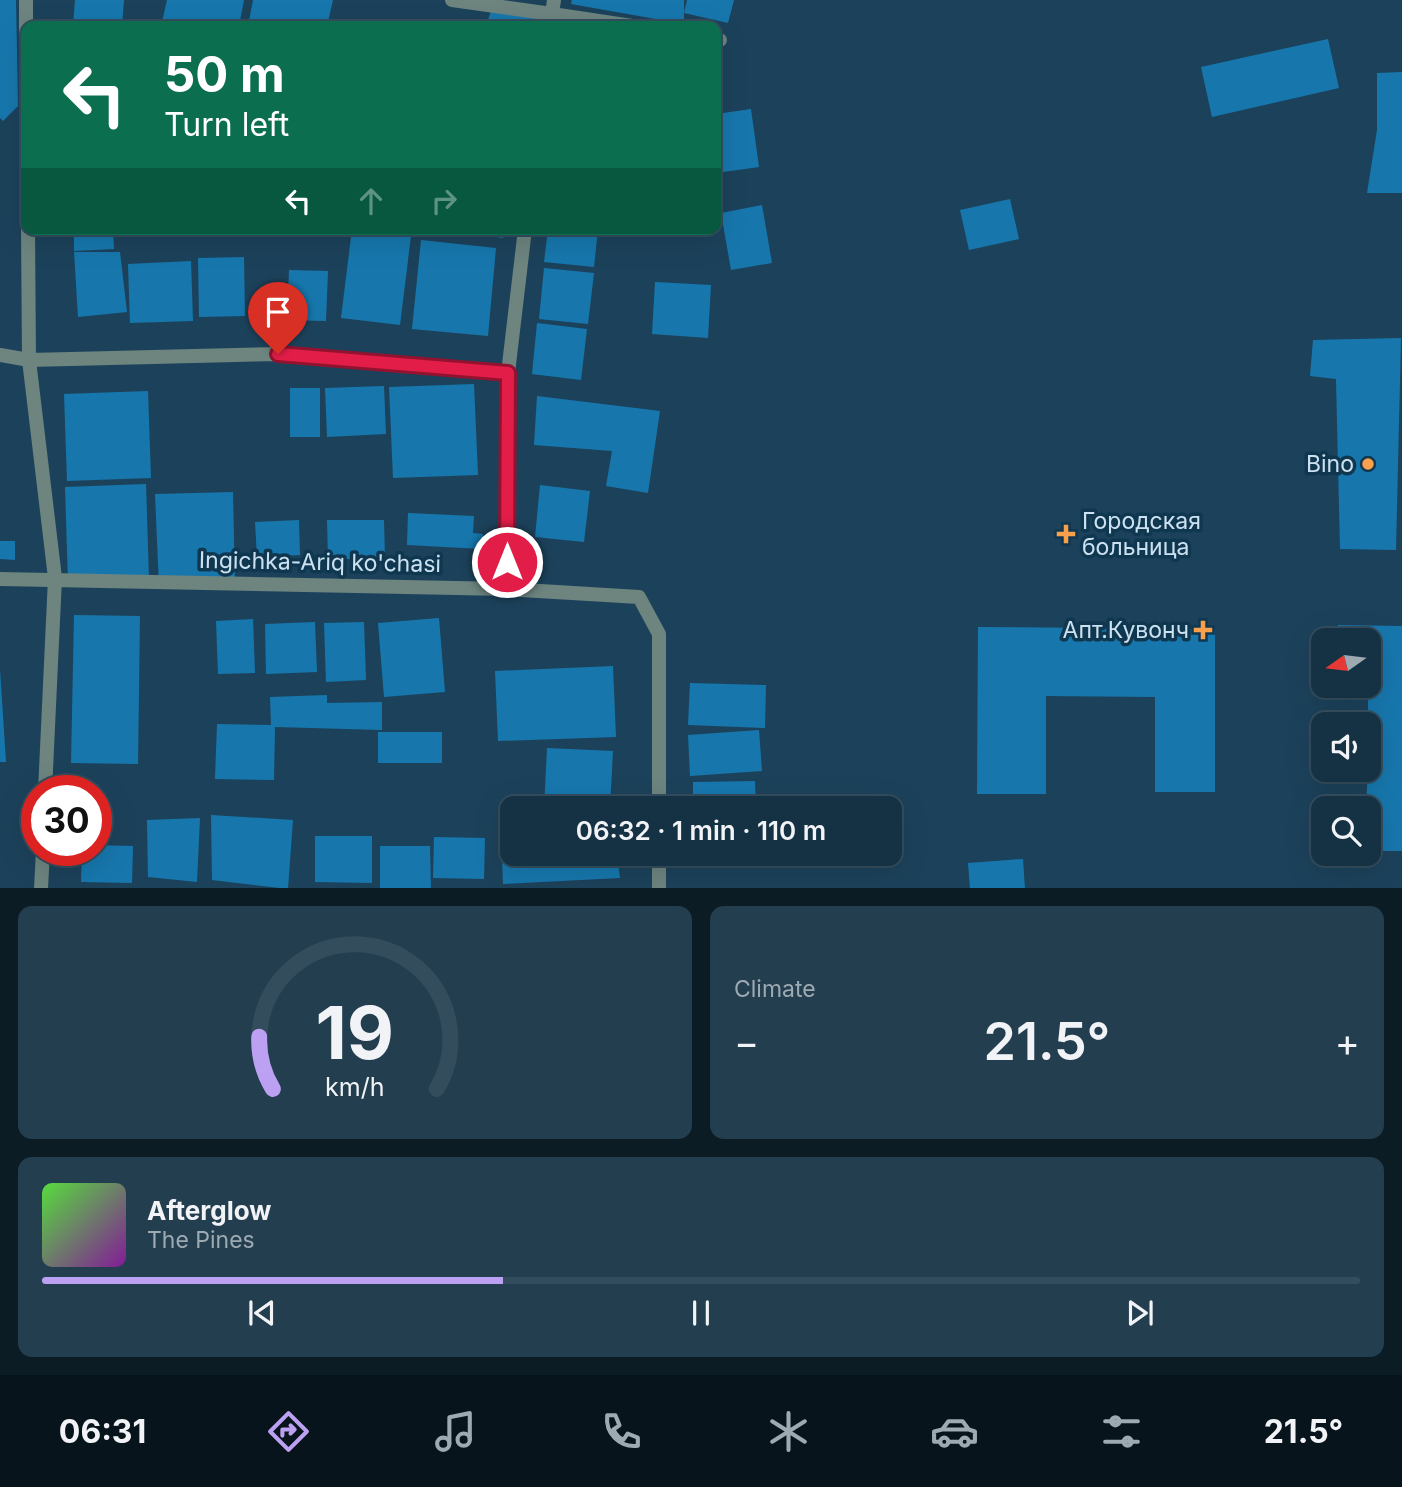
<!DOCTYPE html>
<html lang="en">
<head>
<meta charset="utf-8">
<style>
	body { margin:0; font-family:Inter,sans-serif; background:#223e4f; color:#f1f3f6; height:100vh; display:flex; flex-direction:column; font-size:26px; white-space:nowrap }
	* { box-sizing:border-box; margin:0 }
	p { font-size:23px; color:#9daab2 }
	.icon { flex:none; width:38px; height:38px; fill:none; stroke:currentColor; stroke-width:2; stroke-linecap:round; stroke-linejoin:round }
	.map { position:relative; height:888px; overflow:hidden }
	.drawer { display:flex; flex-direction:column; gap:18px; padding:18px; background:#0c1c25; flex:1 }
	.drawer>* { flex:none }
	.hud { position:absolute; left:21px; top:21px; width:700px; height:214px; border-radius:14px; box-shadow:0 7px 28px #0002,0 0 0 2px #344d5d; background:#0b6e4f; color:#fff; overflow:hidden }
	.needle { width:46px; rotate:256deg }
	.fabs { position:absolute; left:1311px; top:628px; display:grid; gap:14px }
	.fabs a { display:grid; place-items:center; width:70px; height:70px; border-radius:14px; background:#153244; box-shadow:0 7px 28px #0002,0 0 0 2px #344d5d; font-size:35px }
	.speed { position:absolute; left:21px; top:775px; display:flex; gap:14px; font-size:35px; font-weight:700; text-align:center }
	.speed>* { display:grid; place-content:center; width:91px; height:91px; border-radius:50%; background:#153244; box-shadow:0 7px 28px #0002,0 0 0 2px #344d5d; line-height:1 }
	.speed .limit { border:10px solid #d22; background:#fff; color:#111 }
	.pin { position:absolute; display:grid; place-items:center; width:60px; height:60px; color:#fff; margin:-72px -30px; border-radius:50% 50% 50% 0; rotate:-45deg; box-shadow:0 0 7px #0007 }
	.pin .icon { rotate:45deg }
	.me { position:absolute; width:77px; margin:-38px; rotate:0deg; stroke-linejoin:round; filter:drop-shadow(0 0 5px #0008) }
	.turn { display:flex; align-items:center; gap:24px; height:147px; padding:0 28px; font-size:32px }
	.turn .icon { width:91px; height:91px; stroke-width:2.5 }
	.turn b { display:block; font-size:49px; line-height:60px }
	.lanes { display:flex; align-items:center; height:66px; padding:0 28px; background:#0003; justify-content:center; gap:35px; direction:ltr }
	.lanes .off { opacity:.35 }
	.big { font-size:52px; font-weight:600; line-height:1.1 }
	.drawer .tile { flex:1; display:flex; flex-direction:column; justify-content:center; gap:10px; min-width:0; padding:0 24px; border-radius:14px; background:#223e4f }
	.drawer .dial { align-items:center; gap:0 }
	.dial svg { height:182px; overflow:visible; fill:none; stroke:#344d5d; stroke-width:7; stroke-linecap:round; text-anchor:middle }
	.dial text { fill:#f1f3f6; stroke:none }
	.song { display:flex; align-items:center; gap:21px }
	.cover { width:84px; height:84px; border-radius:10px; background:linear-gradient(135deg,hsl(110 70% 55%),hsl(290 70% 35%)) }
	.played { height:7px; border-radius:4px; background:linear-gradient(90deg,#bca0f2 35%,#344d5d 35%) }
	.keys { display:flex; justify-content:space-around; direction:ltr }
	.heat { display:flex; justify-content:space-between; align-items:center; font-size:38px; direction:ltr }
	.drawer .tiles { flex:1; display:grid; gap:18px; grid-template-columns:1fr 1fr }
	.tile:last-child { grid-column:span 2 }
	.trip { position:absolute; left:500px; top:796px; width:402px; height:70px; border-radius:14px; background:#153244; box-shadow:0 7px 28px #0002,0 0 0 2px #344d5d; font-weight:600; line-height:70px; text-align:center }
	.tab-bar { display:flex; height:112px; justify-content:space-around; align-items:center; background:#08141b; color:#9daab2 }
	.tab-bar .icon { width:49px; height:49px }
	.tab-bar .on { color:#bca0f2 }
	.tab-bar b { font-size:32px; color:#f1f3f6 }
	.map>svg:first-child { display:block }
	.building { fill:#1777ad }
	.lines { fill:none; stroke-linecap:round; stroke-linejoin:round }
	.minor { stroke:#6d847f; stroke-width:14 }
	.route-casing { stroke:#92132f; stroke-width:18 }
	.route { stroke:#e11d48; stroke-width:12 }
	.poi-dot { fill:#f9a04d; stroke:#103750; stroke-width:2.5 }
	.labels { text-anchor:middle; stroke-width:7; stroke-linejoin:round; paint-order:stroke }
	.poi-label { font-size:23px; fill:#cce1f0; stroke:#103750; text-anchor:end }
	.street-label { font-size:23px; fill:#cce1f0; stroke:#103750 }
</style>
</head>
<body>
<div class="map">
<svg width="1402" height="889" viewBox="0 0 1402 889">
	<rect width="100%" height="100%" fill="#1c425b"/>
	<!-- building -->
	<g class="building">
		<path d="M0 0H16L18 106 3 121 0 118Z"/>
		<path d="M75 0H124L122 26H73Z"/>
		<path d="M167 0H244L239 26H161Z"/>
		<path d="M253 0H333L327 26H248Z"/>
		<path d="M572 0H684V24L571 4Z"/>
		<path d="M687 0H734L728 23 684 13Z"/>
		<path d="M492 8 544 18 542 26H486Z"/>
		<path d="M1328 39 1339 88 1212 117 1201 67Z"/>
		<path d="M1402 72V193H1367L1377 130V73Z"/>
		<path d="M751 109 759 167 716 173V114Z"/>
		<path d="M1010 199 1019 239 969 250 960 210Z"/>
		<path d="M762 205 772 263 731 270 721 213Z"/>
		<path d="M74 229H113L114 249 74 251Z"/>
		<path d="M352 229 411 236 400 325 341 318Z"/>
		<path d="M441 229H504L503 238Z"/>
		<path d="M548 229H598L594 267 544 262Z"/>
		<path d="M421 240 496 248 488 336 412 329Z"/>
		<path d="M74 252H120L127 312 78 317Z"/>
		<path d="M244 257 245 316 199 317 198 258Z"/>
		<path d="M191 261 193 321 130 323 128 264Z"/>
		<path d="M544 268 594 273 588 324 539 319Z"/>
		<path d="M289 270 328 271 326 321 287 320Z"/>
		<path d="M655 282 711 285 708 338 652 334Z"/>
		<path d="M537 323 587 329 581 380 532 374Z"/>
		<path d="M1401 338 1396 550 1340 549 1336 379 1310 376 1313 340Z"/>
		<path d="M474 384 478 475 393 478 389 387Z"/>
		<path d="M384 386 386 434 327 437 325 388Z"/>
		<rect x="290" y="388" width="30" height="49"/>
		<path d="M148 391 151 478 67 481 64 394Z"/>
		<path d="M537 396 660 411 648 493 606 486 612 451 534 445Z"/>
		<path d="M146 484 149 579 68 582 65 487Z"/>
		<path d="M540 485 590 491 584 542 535 537Z"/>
		<path d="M233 492 235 585 159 587 155 494Z"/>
		<path d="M408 513 474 516 473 533 483 534 482 549 407 545Z"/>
		<path d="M299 520 300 555 257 557 255 522Z"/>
		<path d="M327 520H384L385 559H328Z"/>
		<path d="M0 541H15V560L0 559Z"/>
		<path d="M74 615 140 616 138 764 71 763Z"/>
		<path d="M439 618 445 692 384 697 378 623Z"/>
		<path d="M253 619 255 673 218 674 216 621Z"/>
		<path d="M315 622 317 672 266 674 265 624Z"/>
		<path d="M364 622 366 680 326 682 324 623Z"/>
		<path d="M1338 625 1402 626V851H1368V808H1332V805H1366L1368 770V640H1338Z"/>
		<path d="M978 627 1215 629V792H1155V697L1046 696V794H977Z"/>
		<path d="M613 666 616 737 498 741 495 671Z"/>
		<path d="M0 669 6 762H0Z"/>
		<path d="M690 683 766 685 765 728 688 725Z"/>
		<path d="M327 695V703L382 702V730L275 727 274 780 215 779 217 724 271 725 270 697Z"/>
		<path d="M759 730 762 771 690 776 688 735Z"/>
		<rect x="378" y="732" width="64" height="31"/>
		<path d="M547 748 613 751 610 808H544Z"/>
		<path d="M755 781 756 808H693V782Z"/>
		<path d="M500 809 513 810V854H617L620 878 503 884Z"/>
		<path d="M211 815 293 820 288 889 212 880Z"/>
		<path d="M200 818 197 882 148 877 147 820Z"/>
		<path d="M315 836H372V883L315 882Z"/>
		<path d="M434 837 485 838 484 879 433 878Z"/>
		<path d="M96 845 133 846 132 883 81 882 82 850H96Z"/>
		<path d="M380 846H430L431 889H380Z"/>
		<rect x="694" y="854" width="62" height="7"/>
		<path d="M1023 859 1025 889H970L968 863Z"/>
	</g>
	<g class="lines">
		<!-- minor -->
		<g class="minor">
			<path d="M452 0 552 14 550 26"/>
			<path d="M554 0 552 14 632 26"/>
			<path d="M716 39 720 40"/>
			<path d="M26 58V0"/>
			<path d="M28 229 29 360 55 578 45 791"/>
			<path d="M0 355 29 360 277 354 508 373"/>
			<path d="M0 579 506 589 639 597 659 634V808"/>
			<path d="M506 589 508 373 525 229"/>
			<path d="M41 889 43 850"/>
			<path d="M659 889V854"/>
		</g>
	</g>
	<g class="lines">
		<!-- route casing -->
		<g class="route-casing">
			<path id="route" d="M278 354 508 373 507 562"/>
		</g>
		<!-- route -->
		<use href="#route" class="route"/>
	</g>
	<!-- markers -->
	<g class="poi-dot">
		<circle cx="1368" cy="464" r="7"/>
		<path d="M1062.5 523.5h7v7h7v7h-7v7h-7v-7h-7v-7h7z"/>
		<path d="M1199.5 619.5h7v7h7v7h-7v7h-7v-7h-7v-7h7z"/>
	</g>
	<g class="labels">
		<!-- poi labels -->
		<g class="poi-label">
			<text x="1354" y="472">Bino</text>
			<text x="1082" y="529" text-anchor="start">Городская<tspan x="1082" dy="26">больница</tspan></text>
			<text x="1189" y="638">Апт.Кувонч</text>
		</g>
		<!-- street labels -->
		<g class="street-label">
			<text transform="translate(320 562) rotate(1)" y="8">Ingichka-Ariq ko'chasi</text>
		</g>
	</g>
</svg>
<div class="fabs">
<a><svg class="needle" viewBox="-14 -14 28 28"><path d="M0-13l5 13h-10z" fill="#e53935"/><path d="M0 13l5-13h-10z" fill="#9daab2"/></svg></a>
<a><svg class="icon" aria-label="sound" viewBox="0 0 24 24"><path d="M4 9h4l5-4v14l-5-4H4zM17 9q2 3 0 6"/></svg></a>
<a><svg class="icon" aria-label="search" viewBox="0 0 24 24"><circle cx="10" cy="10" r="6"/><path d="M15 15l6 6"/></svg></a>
</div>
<div class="speed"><div class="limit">30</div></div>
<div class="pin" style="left:278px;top:354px;background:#d93025"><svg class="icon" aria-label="arrive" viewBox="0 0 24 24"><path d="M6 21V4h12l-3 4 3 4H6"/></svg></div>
<svg class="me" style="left:507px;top:562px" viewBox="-20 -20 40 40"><circle r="17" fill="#e11d48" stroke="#fff" stroke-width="3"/><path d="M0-11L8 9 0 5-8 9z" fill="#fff"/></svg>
<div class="trip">06:32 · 1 min · 110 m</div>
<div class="hud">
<div class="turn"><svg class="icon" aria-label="left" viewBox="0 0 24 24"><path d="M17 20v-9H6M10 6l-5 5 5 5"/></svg><div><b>50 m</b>Turn left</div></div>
<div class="lanes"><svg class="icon" aria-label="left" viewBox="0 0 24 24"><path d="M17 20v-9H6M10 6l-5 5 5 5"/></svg><svg class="icon off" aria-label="ahead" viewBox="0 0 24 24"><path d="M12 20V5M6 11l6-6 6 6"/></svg><svg class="icon off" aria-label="right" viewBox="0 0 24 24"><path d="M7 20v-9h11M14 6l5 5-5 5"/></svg></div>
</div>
</div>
<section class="drawer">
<div class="tiles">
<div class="tile dial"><svg viewBox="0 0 100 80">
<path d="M14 69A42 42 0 1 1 86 69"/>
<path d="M14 69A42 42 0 0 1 8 46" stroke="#bca0f2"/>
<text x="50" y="56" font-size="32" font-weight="700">19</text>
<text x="50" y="72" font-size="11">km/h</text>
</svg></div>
<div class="tile"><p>Climate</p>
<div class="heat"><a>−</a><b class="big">21.5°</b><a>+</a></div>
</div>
<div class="tile">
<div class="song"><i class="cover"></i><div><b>Afterglow</b><p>The Pines</p></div></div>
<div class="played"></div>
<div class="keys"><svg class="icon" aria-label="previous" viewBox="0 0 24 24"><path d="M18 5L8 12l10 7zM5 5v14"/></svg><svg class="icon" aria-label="pause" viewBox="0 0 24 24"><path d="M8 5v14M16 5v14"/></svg><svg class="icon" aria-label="next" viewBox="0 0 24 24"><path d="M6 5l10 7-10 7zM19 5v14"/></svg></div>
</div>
</div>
</section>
<nav class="tab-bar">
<b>06:31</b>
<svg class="icon on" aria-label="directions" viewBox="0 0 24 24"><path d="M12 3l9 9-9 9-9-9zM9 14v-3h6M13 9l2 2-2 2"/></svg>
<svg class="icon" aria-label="music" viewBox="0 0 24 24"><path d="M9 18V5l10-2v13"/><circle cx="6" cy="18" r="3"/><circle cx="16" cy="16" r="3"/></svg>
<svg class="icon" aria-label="phone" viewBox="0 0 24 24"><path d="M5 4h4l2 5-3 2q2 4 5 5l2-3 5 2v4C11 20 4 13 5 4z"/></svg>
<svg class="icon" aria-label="climate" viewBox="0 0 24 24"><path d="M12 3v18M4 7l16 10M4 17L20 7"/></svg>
<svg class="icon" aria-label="car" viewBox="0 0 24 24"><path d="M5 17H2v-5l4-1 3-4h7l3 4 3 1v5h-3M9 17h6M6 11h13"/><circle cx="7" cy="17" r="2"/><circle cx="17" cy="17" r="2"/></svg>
<svg class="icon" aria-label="filters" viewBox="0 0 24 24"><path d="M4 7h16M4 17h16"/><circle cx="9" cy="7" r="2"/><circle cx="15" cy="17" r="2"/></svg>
<b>21.5°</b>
</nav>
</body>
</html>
